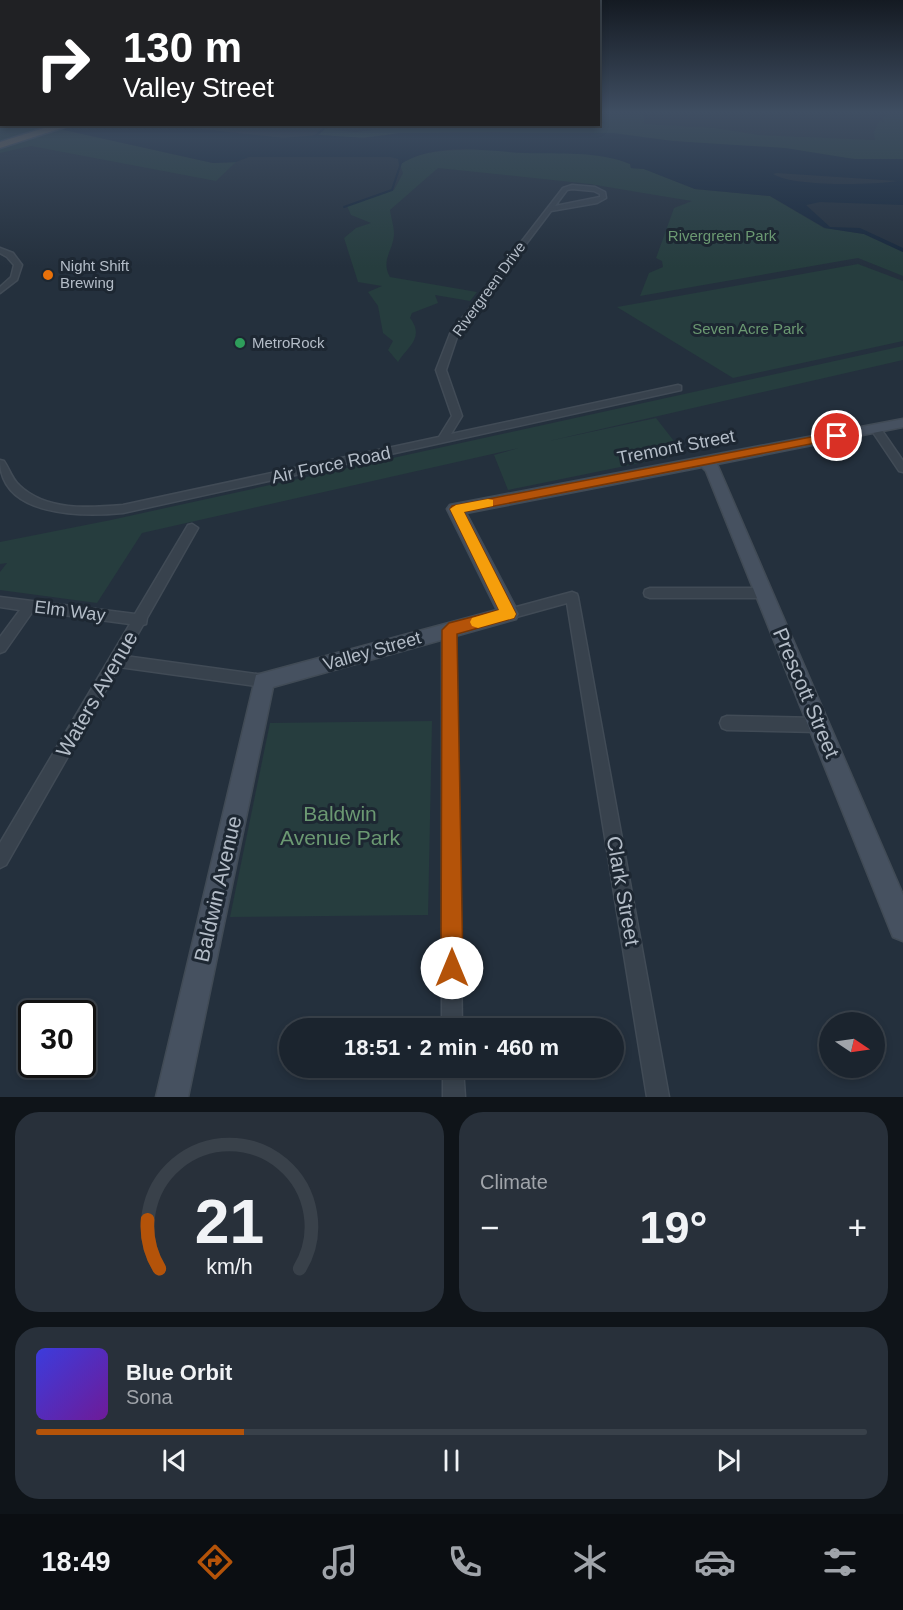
<!DOCTYPE html>
<html lang="en">
<head>
<meta charset="utf-8">
<style>
	body { margin:0; font-family:Helvetica,sans-serif; background:#28303a; color:#f1f3f6; height:100vh; display:flex; flex-direction:column; font-size:22px; white-space:nowrap }
	* { box-sizing:border-box; margin:0 }
	p { font-size:20px; color:#a0a4aa }
	.icon { flex:none; width:33px; height:33px; fill:none; stroke:currentColor; stroke-width:2; stroke-linecap:round; stroke-linejoin:round }
	.map { position:relative; height:1097px; overflow:hidden }
	.panel { display:flex; flex-direction:column; gap:15px; padding:15px; background:#0f1419; flex:1 }
	.panel>* { flex:none }
	.hud { position:absolute; left:0px; top:0px; width:600px; height:126px; box-shadow:0 3px 9px #0003,0 0 0 2px #39414a; background:#202124; color:#fff; overflow:hidden }
	.needle { width:39px; rotate:103deg }
	.fabs { position:absolute; left:819px; top:1012px; display:grid; gap:12px }
	.fabs a { display:grid; place-items:center; width:66px; height:66px; border-radius:50%; background:#1b242e; box-shadow:0 3px 9px #0003,0 0 0 2px #39414a; font-size:30px }
	.speed { position:absolute; left:18px; top:1000px; display:flex; gap:12px; font-size:30px; font-weight:700; text-align:center }
	.speed>* { display:grid; place-content:center; width:78px; height:78px; border-radius:50%; background:#1b242e; box-shadow:0 3px 9px #0003,0 0 0 2px #39414a; line-height:1 }
	.speed .limit { border:3px solid #111; border-radius:9px; background:#fff; color:#111 }
	.pin { position:absolute; display:grid; place-items:center; width:51px; height:51px; color:#fff; margin:-26px; border:3px solid #fff; border-radius:50%; box-shadow:0 2px 6px #0007 }
	.me { position:absolute; width:66px; margin:-33px; rotate:0deg; stroke-linejoin:round; filter:drop-shadow(0 0 4px #0008) }
	.turn { display:flex; align-items:center; gap:21px; height:126px; padding:0 24px; font-size:27px }
	.turn .icon { width:78px; height:78px; stroke-width:2.5 }
	.turn b { display:block; font-size:42px; line-height:51px }
	.big { font-size:45px; font-weight:700; line-height:1.1 }
	.panel .card { flex:1; display:flex; flex-direction:column; justify-content:center; gap:9px; min-width:0; padding:0 21px; border-radius:24px; background:#28303a }
	.panel .dial { align-items:center; gap:0 }
	.dial svg { height:156px; overflow:visible; fill:none; stroke:#39414a; stroke-width:7; stroke-linecap:round; text-anchor:middle }
	.dial text { fill:#f1f3f6; stroke:none }
	.song { display:flex; align-items:center; gap:18px }
	.cover { width:72px; height:72px; border-radius:9px; background:linear-gradient(135deg,hsl(240 70% 55%),hsl(280 70% 35%)) }
	.played { height:6px; border-radius:3px; background:linear-gradient(90deg,#b45309 25%,#39414a 25%) }
	.keys { display:flex; justify-content:space-around; direction:ltr }
	.heat { display:flex; justify-content:space-between; align-items:center; font-size:33px; direction:ltr }
	.panel .tiles { flex:1; display:grid; gap:15px; grid-template-columns:1fr 1fr }
	.card:last-child { grid-column:span 2 }
	.trip { position:absolute; left:279px; top:1018px; width:345px; height:60px; border-radius:30px; background:#1b242e; box-shadow:0 3px 9px #0003,0 0 0 2px #39414a; font-weight:700; line-height:60px; text-align:center }
	.dock { display:flex; height:96px; justify-content:space-around; align-items:center; background:#0b0e12; color:#a0a4aa }
	.dock .icon { width:42px; height:42px }
	.dock .selected { color:#b45309 }
	.dock b { font-size:27px; color:#f1f3f6 }
	.map>svg:first-child { display:block }
	.green { fill:#263d3e }
	.water { fill:#17283b; fill-rule:evenodd }
	.lines { fill:none; stroke-linecap:round; stroke-linejoin:round }
	.stream { stroke:#17283b; stroke-width:2 }
	.street-casing { stroke:#414b56; stroke-width:3 }
	.secondary-casing { stroke:#414b56; stroke-width:3 }
	.highway-casing { stroke:#434d58; stroke-width:3 }
	.street { fill:#38424d; fill-rule:evenodd }
	.secondary { fill:#465160; fill-rule:evenodd }
	.highway { fill:#736555; fill-rule:evenodd }
	.route { fill:#b45309; stroke:#753606; stroke-width:1.5 }
	.slow { fill:#f59e0b }
	.food-dot { fill:#e8710a; stroke:#1d2732; stroke-width:2 }
	.leisure-dot { fill:#2e9e5b; stroke:#1d2732; stroke-width:2 }
	.labels { text-anchor:middle; stroke-width:6; stroke-linejoin:round; paint-order:stroke }
	.far-park-label { font-size:15px; fill:#6b9972; stroke:#1d2732 }
	.far-poi-label { font-size:15px; fill:#b4bdc8; stroke:#1d2732; text-anchor:start }
	.far-street-label { font-size:15px; fill:#b4bdc8; stroke:#1d2732 }
	.street-label { font-size:18px; fill:#b4bdc8; stroke:#1d2732 }
	.near-street-label { font-size:21px; fill:#b4bdc8; stroke:#1d2732 }
	.near-park-label { font-size:21px; fill:#6b9972; stroke:#1d2732 }
</style>
</head>
<body>
<div class="map">
<svg width="903" height="1097" viewBox="0 0 903 1097">
	<rect width="100%" height="100%" fill="#24303d"/>
	<!-- green -->
	<g class="green">
		<path d="M603 113 644 114V124L714 128 759 135 875 140 874 132 879 121 884 122 883 117 888 116 886 113H903V160H865L635 137 497 132 401 133 360 138 319 135 324 129 355 132 422 125 486 128 502 124H598L599 117Z"/>
		<path d="M0 122 2 124 42 125 213 163 236 162 216 181 31 146 0 153Z"/>
		<path d="M472 149 603 153 630 164 631 168 644 169 695 189 770 196 824 228 864 234 903 252V276L858 258 640 296 649 273 663 267 662 261 656 258 674 208 692 201C657 195 623 190 590 184L438 168 390 210C391 217 394 227 394 233 394 250 380 260 390 277L477 292 470 301 435 295 438 303 412 313 410 318C425 338 408 346 398 362L388 350 393 341 383 333 378 306 368 292 382 286 358 282 344 238 356 228 371 223 351 215 347 206 394 190 403 173 400 164C422 150 445 151 472 149Z"/>
		<path d="M858 264 903 281V341L733 378 617 307Z"/>
		<path d="M903 346V360L549 441 656 418 684 454 508 490 494 455 519 448 142 533 97 603 0 590V572L7 563 0 564V542L111 520Z"/>
		<path d="M432 721 428 915 230 917 270 723Z"/>
	</g>
	<!-- water -->
	<path class="water" d="M42 125H164L283 138 319 135 365 138 401 133H613L672 141 785 148 854 159H903V205L820 202 806 205 830 227 860 228 903 248V252L864 234 825 228 770 196 695 189 644 169 631 168 630 164C595 150 562 155 525 153 483 151 436 141 399 165L398 159 391 157H249L236 162 213 163ZM777 173 898 181C872 185 793 187 773 174Z"/>
	<g class="lines">
		<!-- stream -->
		<g class="stream">
			<path d="M314 137 326 127"/>
			<path d="M344 207 392 190 402 160"/>
		</g>
		<!-- street casing -->
		<g class="street-casing">
			<g id="street">
				<path d="M572 185 595 187 605 192 606 198 597 203 551 211 458 334 446 370 462 416 451 434 678 385 681 386V390L123 513C82 517 0 517 0 460L4 461C9 468 12 479 19 485 46 511 88 508 123 505L439 437 452 416 436 370 450 334 563 188ZM572 189 594 191 600 194V197L555 206 567 190Z"/>
				<path d="M0 248 13 253 22 265 17 280 0 293V287L11 277 14 265 7 257 0 253Z"/>
				<path d="M875 425 879 426 903 461V472L899 471 870 428Z"/>
				<path d="M192 524 198 528 147 618 146 624 143 625 125 656 264 675 269 677 271 681 269 685 264 687 119 667 6 865 0 868V843L130 624 33 611 5 651 0 653V637L20 610 0 607V597L135 614 188 525Z"/>
				<path d="M650 588H764L769 590 770 593 769 596 764 598H650L645 596 644 593 645 590Z"/>
				<path d="M572 592 577 594 578 597 669 1097H647L567 603 509 619 504 618 502 614 504 610 509 609Z"/>
				<path d="M449 625 454 626 456 630 462 1029H442V630L444 626Z"/>
				<path d="M727 716 818 718 823 720 825 725 823 730 818 732 727 730 722 728 720 723 722 718Z"/>
				<path d="M443 1068H463L465 1097H443Z"/>
			</g>
		</g>
		<!-- secondary casing -->
		<g class="secondary-casing">
			<path id="secondary" d="M903 419V427L717 464 903 895V941L893 937 706 471 702 467 466 513 519 614 516 619 273 687 188 1097H156L256 675 497 610 447 509 450 505Z"/>
		</g>
		<!-- highway casing -->
		<g class="highway-casing">
			<path id="highway" d="M57 124H74L0 148V142Z"/>
		</g>
		<!-- street -->
		<use href="#street" class="street"/>
		<!-- secondary -->
		<use href="#secondary" class="secondary"/>
		<!-- highway -->
		<use href="#highway" class="highway"/>
	</g>
	<!-- sky -->
	<linearGradient id="sky" x2="0" y2="1"><stop stop-color="#141a22"/><stop offset="0.42" stop-color="#3f4e62"/><stop offset="1" stop-color="#3f4e62" stop-opacity="0"/></linearGradient>
	<rect width="903" height="267" fill="url(#sky)"/>
	<!-- route -->
	<path class="route" d="M837 432 843 436 841 438 464 512 516 614 514 618 457 634 463 968 460 975 452 978 444 975 441 968 442 630 449 623 499 610 450 509 452 506Z"/>
	<!-- slow -->
	<path class="slow" d="M488 499 493 500V506L464 512 516 614 514 618 478 628 472 626 470 622 472 618 499 610 450 509 456 505Z"/>
	<!-- markers -->
	<circle class="food-dot" cx="48" cy="275" r="6"/>
	<circle class="leisure-dot" cx="240" cy="343" r="6"/>
	<g class="labels">
		<!-- far-park labels -->
		<g class="far-park-label">
			<text x="722" y="241">Rivergreen Park</text>
			<text x="748" y="334">Seven Acre Park</text>
		</g>
		<!-- far-poi labels -->
		<g class="far-poi-label">
			<text x="60" y="271">Night Shift<tspan x="60" dy="17">Brewing</tspan></text>
			<text x="252" y="348">MetroRock</text>
		</g>
		<!-- far-street labels -->
		<g class="far-street-label">
			<text transform="translate(489 289) rotate(-54)" y="5">Rivergreen Drive</text>
		</g>
		<!-- street labels -->
		<g class="street-label">
			<text transform="translate(676 447) rotate(-11)" y="6">Tremont Street</text>
			<text transform="translate(331 465) rotate(-12)" y="6">Air Force Road</text>
			<text transform="translate(70 611) rotate(7)" y="6">Elm Way</text>
			<text transform="translate(372 651) rotate(-16)" y="6">Valley Street</text>
		</g>
		<!-- near-street labels -->
		<g class="near-street-label">
			<text transform="translate(806 693) rotate(67)" y="7">Prescott Street</text>
			<text transform="translate(97 694) rotate(-60)" y="7">Waters Avenue</text>
			<text transform="translate(218 889) rotate(-77)" y="7">Baldwin Avenue</text>
			<text transform="translate(623 891) rotate(80)" y="7">Clark Street</text>
		</g>
		<!-- near-park labels -->
		<g class="near-park-label">
			<text x="340" y="821">Baldwin<tspan x="340" dy="24">Avenue Park</tspan></text>
		</g>
	</g>
</svg>
<div class="fabs">
<a><svg class="needle" viewBox="-14 -14 28 28"><path d="M0-13l5 13h-10z" fill="#e53935"/><path d="M0 13l5-13h-10z" fill="#a0a4aa"/></svg></a>
</div>
<div class="speed"><div class="limit">30</div></div>
<div class="pin" style="left:837px;top:436px;background:#d93025"><svg class="icon" aria-label="arrive" viewBox="0 0 24 24"><path d="M6 21V4h12l-3 4 3 4H6"/></svg></div>
<svg class="me" style="left:452px;top:968px" viewBox="-20 -20 40 40"><circle r="19" fill="#fff"/><path d="M0-13L10 11 0 6-10 11z" fill="#b45309"/></svg>
<div class="trip">18:51 · 2 min · 460 m</div>
<div class="hud">
<div class="turn"><svg class="icon" aria-label="right" viewBox="0 0 24 24"><path d="M7 20v-9h11M14 6l5 5-5 5"/></svg><div><b>130 m</b>Valley Street</div></div>
</div>
</div>
<section class="panel">
<div class="tiles">
<div class="card dial"><svg viewBox="0 0 100 80">
<path d="M14 69A42 42 0 1 1 86 69"/>
<path d="M14 69A42 42 0 0 1 8 44" stroke="#b45309"/>
<text x="50" y="56" font-size="32" font-weight="700">21</text>
<text x="50" y="72" font-size="11">km/h</text>
</svg></div>
<div class="card"><p>Climate</p>
<div class="heat"><a>−</a><b class="big">19°</b><a>+</a></div>
</div>
<div class="card">
<div class="song"><i class="cover"></i><div><b>Blue Orbit</b><p>Sona</p></div></div>
<div class="played"></div>
<div class="keys"><svg class="icon" aria-label="previous" viewBox="0 0 24 24"><path d="M18 5L8 12l10 7zM5 5v14"/></svg><svg class="icon" aria-label="pause" viewBox="0 0 24 24"><path d="M8 5v14M16 5v14"/></svg><svg class="icon" aria-label="next" viewBox="0 0 24 24"><path d="M6 5l10 7-10 7zM19 5v14"/></svg></div>
</div>
</div>
</section>
<nav class="dock">
<b>18:49</b>
<svg class="icon selected" aria-label="directions" viewBox="0 0 24 24"><path d="M12 3l9 9-9 9-9-9zM9 14v-3h6M13 9l2 2-2 2"/></svg>
<svg class="icon" aria-label="music" viewBox="0 0 24 24"><path d="M9 18V5l10-2v13"/><circle cx="6" cy="18" r="3"/><circle cx="16" cy="16" r="3"/></svg>
<svg class="icon" aria-label="phone" viewBox="0 0 24 24"><path d="M5 4h4l2 5-3 2q2 4 5 5l2-3 5 2v4C11 20 4 13 5 4z"/></svg>
<svg class="icon" aria-label="climate" viewBox="0 0 24 24"><path d="M12 3v18M4 7l16 10M4 17L20 7"/></svg>
<svg class="icon" aria-label="car" viewBox="0 0 24 24"><path d="M5 17H2v-5l4-1 3-4h7l3 4 3 1v5h-3M9 17h6M6 11h13"/><circle cx="7" cy="17" r="2"/><circle cx="17" cy="17" r="2"/></svg>
<svg class="icon" aria-label="filters" viewBox="0 0 24 24"><path d="M4 7h16M4 17h16"/><circle cx="9" cy="7" r="2"/><circle cx="15" cy="17" r="2"/></svg>
</nav>
</body>
</html>
